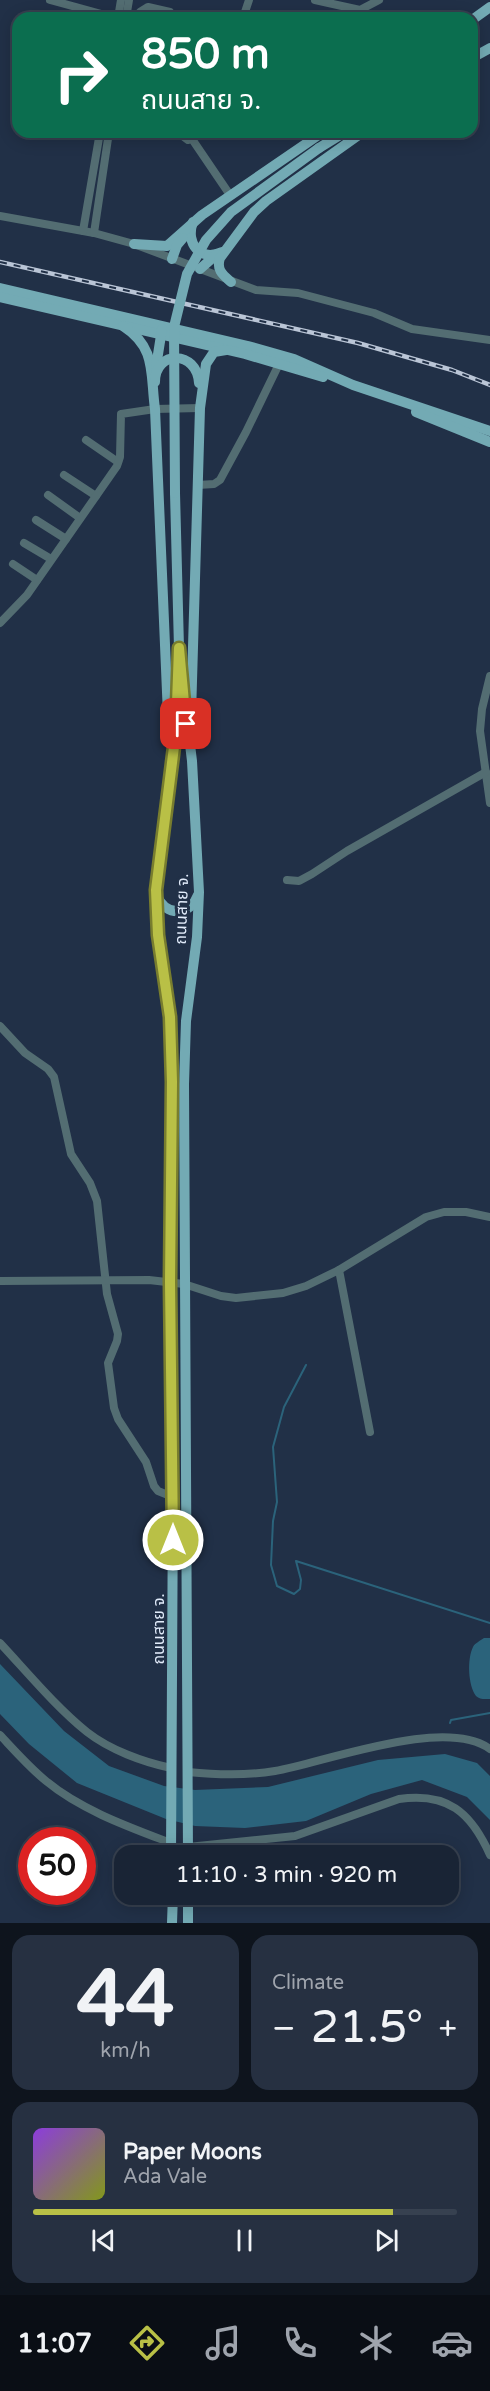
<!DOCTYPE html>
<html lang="en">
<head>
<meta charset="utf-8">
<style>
	body { margin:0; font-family:"Varela Round","Noto Sans Thai",sans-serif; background:#263041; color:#f1f3f6; height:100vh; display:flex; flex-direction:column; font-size:22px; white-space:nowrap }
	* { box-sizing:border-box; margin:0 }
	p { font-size:20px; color:#9fa4ad }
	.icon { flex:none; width:33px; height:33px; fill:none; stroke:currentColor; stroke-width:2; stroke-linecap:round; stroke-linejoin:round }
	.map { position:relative; height:1923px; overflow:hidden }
	.details { display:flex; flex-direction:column; gap:12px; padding:12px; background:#0e141d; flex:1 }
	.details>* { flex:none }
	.hud { position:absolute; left:12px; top:12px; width:466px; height:126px; border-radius:18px; box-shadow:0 3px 15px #0003,0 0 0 2px #374150; background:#0b6e4f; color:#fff; overflow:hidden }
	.speed { position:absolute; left:18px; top:1827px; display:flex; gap:12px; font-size:30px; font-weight:700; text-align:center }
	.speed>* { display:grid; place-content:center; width:78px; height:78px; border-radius:50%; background:#192435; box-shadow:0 3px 15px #0003,0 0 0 2px #374150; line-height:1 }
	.speed .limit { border:9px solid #d22; background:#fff; color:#111 }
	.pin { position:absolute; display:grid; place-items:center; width:51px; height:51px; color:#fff; margin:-26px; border-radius:12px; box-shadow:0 3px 9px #0006 }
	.me { position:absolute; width:66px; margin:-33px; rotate:0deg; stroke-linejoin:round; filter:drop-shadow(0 0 4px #0008) }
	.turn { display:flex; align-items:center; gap:21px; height:126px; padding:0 30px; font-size:27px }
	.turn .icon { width:78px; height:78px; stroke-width:2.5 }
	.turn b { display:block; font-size:42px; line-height:51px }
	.big { font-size:45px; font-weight:600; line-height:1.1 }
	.details .widget { flex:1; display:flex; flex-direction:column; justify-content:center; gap:9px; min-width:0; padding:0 21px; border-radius:18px; background:#263041 }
	.details .dial { align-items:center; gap:0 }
	.dial b { font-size:78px; line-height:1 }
	.song { display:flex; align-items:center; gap:18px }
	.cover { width:72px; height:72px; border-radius:9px; background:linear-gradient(135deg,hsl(270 70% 55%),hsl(70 70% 35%)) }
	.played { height:6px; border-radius:3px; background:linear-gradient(90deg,#b9c046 85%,#374150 85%) }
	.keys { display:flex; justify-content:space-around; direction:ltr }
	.heat { display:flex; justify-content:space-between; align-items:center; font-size:33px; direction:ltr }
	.details .tiles { flex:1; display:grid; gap:12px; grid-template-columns:1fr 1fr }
	.widget:last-child { grid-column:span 2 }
	.trip { position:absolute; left:114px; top:1845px; width:345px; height:60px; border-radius:18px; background:#192435; box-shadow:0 3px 15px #0003,0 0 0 2px #374150; font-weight:600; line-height:60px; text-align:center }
	.dock { display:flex; height:96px; justify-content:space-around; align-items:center; background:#0a0e15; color:#9fa4ad }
	.dock .icon { width:42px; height:42px }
	.dock .on { color:#b9c046 }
	.dock b { font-size:27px; color:#f1f3f6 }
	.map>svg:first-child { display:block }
	.water { fill:#2b637b }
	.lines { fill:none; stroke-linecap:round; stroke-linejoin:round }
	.stream { stroke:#2b637b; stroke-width:2 }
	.minor { stroke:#536d72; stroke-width:8 }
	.major { stroke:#73aab4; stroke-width:10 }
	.rail-casing { stroke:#bac5d6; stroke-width:4.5 }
	.rail { stroke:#213047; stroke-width:2; stroke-dasharray:7; stroke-linecap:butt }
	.major-bridge { stroke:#73aab4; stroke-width:10 }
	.route-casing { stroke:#787d2e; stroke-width:15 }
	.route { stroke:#b9c046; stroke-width:10 }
	.labels { text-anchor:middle; stroke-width:6; stroke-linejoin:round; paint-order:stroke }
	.street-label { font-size:16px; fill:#e1ebfa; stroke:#213047 }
</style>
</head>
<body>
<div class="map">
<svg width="490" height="1923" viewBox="0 0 490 1923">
	<rect width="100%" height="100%" fill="#213047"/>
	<!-- water -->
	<g class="water">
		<path d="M484 1638H490V1699C485 1699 480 1700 476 1696 468 1685 467 1659 473 1647 475 1643 480 1641 484 1638Z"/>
		<path d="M0 1664 64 1731 109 1766 164 1786 195 1790 268 1787 378 1760 445 1754 477 1763 490 1776V1820L467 1797 422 1780 371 1794 306 1821 245 1828 195 1826 166 1819 77 1783 29 1744 0 1714Z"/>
	</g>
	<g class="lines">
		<!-- stream -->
		<g class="stream">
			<path d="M306 1365 284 1407 273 1447 277 1502 273 1521 271 1565 277 1586 294 1594 300 1589 301 1580 296 1561 490 1623"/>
			<path d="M450 1723 451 1720 490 1713"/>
		</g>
		<!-- minor -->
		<g class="minor">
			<path d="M50 0 116 18"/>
			<path d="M315 0 360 10 379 0"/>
			<path d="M118 18 121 0"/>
			<path d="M126 18 129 0"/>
			<path d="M139 18 140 12 148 7 170 12 174 18"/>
			<path d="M243 18 249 0"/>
			<path d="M185 132 184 137 188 140 193 137 192 132"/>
			<path d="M192 139 230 195"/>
			<path d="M0 216 94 233 134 244 256 290 298 293 374 313 412 329 490 340"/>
			<path d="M83 231 100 132"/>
			<path d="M94 233 109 132"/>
			<path d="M86 440 118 462"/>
			<path d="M64 475 96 496"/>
			<path d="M198 485 214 484 220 480 246 432 279 364"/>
			<path d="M48 495 80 518"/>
			<path d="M36 520 66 539"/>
			<path d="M24 543 51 559"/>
			<path d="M13 564 37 580"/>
			<path d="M0 623 27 595 117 466 120 457 121 414 155 409 200 408"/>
			<path d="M490 676 482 709 480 731 490 803"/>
			<path d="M287 880 299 881 312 874 347 851 486 772"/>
			<path d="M0 1026 25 1053 48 1069 54 1077 71 1154 90 1183 97 1201 107 1294 118 1334 117 1341 108 1363 114 1408 118 1419 146 1462 154 1486 158 1491 173 1497"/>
			<path d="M339 1270 370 1432"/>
			<path d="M0 1281 149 1280 184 1284 221 1296 236 1298 283 1293 306 1286 339 1270 426 1217 444 1212H466L490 1217"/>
			<path d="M0 1643C28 1673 55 1706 87 1732 110 1750 143 1762 171 1768"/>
			<path d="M0 1735C15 1751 29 1767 46 1781 81 1810 129 1827 171 1843"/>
			<path d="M188 1772C218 1775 245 1776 275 1771 326 1762 445 1716 490 1749"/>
			<path d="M188 1847 295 1836 399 1799C447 1792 471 1812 490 1855"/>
		</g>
		<!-- major -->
		<g class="major">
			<path d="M472 20 490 7"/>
			<path d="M472 58 490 48"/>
			<path d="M319 148 345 132"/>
			<path d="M193 222C185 243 200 262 222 252"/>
			<path d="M134 244 167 246 202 215 323 132"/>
			<path d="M172 259 177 245 183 238"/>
			<path d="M200 269 217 254"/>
			<path d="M231 282C223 275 216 270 220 258L254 212 266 201 363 132"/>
			<path d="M0 288 248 346 294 359 353 385 490 431"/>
			<path d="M0 297 245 354 323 377"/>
			<path d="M123 326C157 348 150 373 155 409L169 739"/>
			<path d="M156 367 162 329"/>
			<path d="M155 382C155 350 197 350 199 383"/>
			<path d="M416 412 490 442"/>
			<path d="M183 687 192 761 199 892 197 937 186 1021 184 1084 188 1856"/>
			<path d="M191 715 200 408 206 364 214 352 226 350"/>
			<path d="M157 896C166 917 190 916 198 895"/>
			<path d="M171 1856 173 1497 170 1282 172 1082 170 1017 158 935 156 890 176 731 179 648 175 493"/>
			<path d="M172 1923 173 1894"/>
			<path d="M188 1923V1894"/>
		</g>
		<!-- rail casing -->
		<g class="rail-casing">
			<path id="rail" d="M0 262 358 343 452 370 490 385"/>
		</g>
		<!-- rail -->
		<use href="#rail" class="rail"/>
		<!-- major-bridge -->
		<path class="major-bridge" d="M175 493 174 327 187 274 206 240 231 212 319 148"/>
	</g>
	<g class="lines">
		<!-- route casing -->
		<g class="route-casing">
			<path id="route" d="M173 1540 170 1282 172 1082 170 1017 158 935 156 890 176 731 179 648 186 724"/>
		</g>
		<!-- route -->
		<use href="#route" class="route"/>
	</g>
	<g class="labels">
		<!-- street labels -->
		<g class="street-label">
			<text transform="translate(181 909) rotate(-88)" y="6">ถนนสาย จ.</text>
			<text transform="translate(158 1629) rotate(-90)" y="6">ถนนสาย จ.</text>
		</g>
	</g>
</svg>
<div class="speed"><div class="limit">50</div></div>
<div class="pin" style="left:186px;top:724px;background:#d93025"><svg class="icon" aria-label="arrive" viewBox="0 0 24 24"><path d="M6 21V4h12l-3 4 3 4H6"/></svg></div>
<svg class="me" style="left:173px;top:1540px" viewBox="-20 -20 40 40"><circle r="17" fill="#b9c046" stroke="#fff" stroke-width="3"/><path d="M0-11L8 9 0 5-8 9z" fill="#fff"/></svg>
<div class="trip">11:10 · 3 min · 920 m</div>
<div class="hud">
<div class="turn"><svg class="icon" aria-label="right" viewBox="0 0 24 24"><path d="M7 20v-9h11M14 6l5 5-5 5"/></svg><div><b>850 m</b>ถนนสาย จ.</div></div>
</div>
</div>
<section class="details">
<div class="tiles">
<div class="widget dial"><b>44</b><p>km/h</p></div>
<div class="widget"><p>Climate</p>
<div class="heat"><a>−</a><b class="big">21.5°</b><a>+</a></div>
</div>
<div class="widget">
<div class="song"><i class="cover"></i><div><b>Paper Moons</b><p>Ada Vale</p></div></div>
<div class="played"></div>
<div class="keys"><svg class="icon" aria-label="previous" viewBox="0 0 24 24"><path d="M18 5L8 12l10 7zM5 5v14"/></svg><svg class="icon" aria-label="pause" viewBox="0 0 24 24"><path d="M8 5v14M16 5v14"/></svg><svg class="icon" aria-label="next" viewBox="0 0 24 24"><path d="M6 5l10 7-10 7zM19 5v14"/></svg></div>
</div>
</div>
</section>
<nav class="dock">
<b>11:07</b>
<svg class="icon on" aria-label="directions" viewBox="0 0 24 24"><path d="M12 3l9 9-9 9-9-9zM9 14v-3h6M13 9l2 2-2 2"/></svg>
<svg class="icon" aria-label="music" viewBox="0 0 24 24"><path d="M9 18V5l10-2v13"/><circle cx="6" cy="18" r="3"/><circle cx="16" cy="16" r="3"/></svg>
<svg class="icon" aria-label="phone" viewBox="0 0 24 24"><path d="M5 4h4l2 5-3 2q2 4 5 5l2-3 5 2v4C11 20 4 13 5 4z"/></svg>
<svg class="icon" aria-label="climate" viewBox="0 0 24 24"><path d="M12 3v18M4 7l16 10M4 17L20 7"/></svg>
<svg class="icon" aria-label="car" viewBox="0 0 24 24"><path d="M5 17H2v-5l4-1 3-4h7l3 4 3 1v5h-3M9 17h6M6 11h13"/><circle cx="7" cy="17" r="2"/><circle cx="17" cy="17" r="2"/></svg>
</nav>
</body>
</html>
